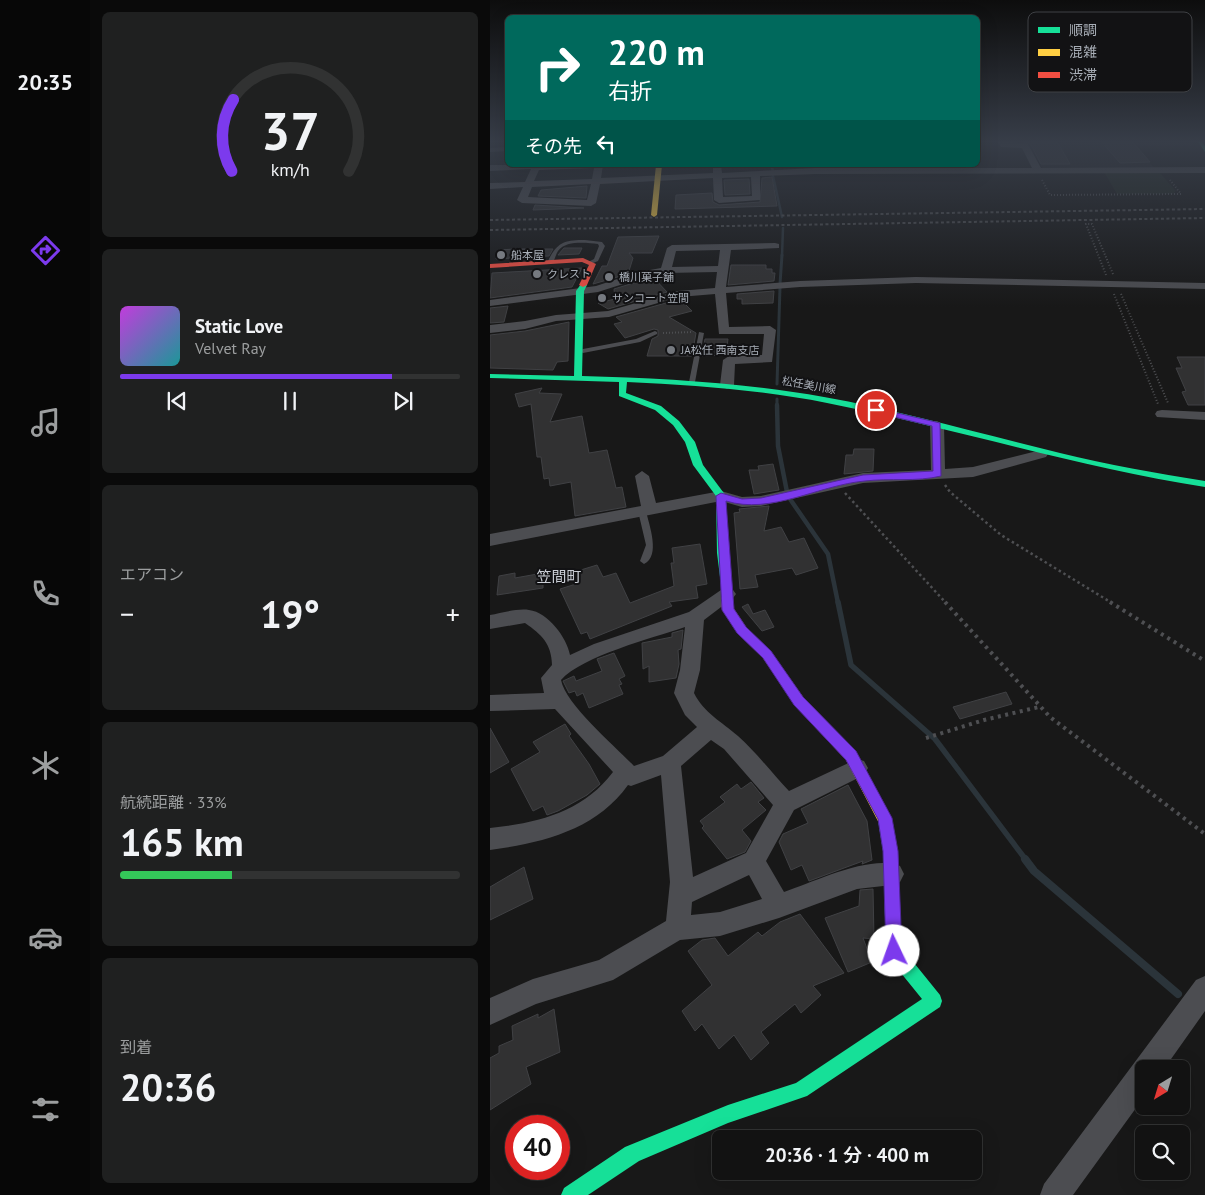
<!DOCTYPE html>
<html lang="ja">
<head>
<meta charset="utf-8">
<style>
	body { margin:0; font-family:"PT Sans","Noto Sans JP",sans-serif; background:#1f2020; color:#f1f3f6; height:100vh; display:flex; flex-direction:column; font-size:19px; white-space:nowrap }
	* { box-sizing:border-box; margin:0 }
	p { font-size:16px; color:#9c9e9f }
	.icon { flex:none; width:28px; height:28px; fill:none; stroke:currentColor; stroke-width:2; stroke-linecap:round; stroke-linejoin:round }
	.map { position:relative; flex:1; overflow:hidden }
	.side { display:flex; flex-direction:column; gap:12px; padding:12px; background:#0a0a0a; width:400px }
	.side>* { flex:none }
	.top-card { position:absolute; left:15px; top:15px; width:475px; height:152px; border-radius:8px; box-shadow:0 5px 20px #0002,0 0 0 1px #313232; background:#00695c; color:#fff; overflow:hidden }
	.needle { width:32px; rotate:218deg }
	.buttons { position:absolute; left:645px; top:1060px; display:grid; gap:10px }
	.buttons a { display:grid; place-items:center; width:55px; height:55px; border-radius:8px; background:#121212; box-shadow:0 5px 20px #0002,0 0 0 1px #313232; font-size:25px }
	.speed { position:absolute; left:15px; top:1115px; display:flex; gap:10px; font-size:25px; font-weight:700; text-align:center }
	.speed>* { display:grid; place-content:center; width:65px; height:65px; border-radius:50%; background:#121212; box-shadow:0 5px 20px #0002,0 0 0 1px #313232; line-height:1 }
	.speed .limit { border:8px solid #d22; background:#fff; color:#111 }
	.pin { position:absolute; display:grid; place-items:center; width:42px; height:42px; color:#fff; margin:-21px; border:2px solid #fff; border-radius:50%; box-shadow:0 1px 5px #0007 }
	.me { position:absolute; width:55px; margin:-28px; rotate:357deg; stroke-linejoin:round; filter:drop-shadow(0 0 4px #0008) }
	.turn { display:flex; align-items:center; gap:18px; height:105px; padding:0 20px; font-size:22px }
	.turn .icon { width:65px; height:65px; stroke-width:2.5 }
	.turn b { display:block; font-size:35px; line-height:42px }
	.then { display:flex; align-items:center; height:48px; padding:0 20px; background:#0003; gap:10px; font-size:19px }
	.big { font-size:38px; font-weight:600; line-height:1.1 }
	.side .card { flex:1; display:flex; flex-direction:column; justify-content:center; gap:8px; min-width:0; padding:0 18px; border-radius:8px; background:#1f2020 }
	.side .dial { align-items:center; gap:0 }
	.dial svg { height:130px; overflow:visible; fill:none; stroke:#313232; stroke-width:7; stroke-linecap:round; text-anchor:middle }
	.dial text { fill:#f1f3f6; stroke:none }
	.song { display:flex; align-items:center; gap:15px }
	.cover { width:60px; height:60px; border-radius:8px; background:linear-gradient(135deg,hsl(290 70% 55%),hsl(180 70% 35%)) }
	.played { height:5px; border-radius:2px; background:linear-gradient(90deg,#7c3aed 80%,#313232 80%) }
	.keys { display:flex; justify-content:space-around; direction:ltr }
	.heat { display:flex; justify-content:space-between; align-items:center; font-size:28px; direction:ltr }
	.charge { height:8px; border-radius:4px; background:linear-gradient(90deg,#34c759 33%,#313232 0) }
	.trip { position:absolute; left:222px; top:1130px; width:270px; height:50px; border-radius:8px; background:#121212; box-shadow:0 5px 20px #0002,0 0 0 1px #313232; font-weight:600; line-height:50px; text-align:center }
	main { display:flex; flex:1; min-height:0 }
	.menu { display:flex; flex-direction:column; width:90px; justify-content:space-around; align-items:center; background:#070707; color:#9c9e9f }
	.menu .icon { width:35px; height:35px }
	.menu .selected { color:#7c3aed }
	.menu b { font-size:22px; color:#f1f3f6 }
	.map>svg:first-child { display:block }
	.built { fill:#222224 }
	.green { fill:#1e251e }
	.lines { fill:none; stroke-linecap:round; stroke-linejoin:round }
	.stream-far4 { stroke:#2b343a; stroke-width:2.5 }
	.stream-far3 { stroke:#2b343a; stroke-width:3 }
	.stream-far2 { stroke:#2b343a; stroke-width:4.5 }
	.stream-far1 { stroke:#2b343a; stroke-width:5.5 }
	.stream { stroke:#2b343a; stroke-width:8 }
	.building { fill:#313132; stroke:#404144 }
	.path-far2 { stroke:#4e4f52; stroke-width:2; stroke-dasharray:1 2; stroke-linecap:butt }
	.path-far1 { stroke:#4e4f52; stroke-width:2.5; stroke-dasharray:2.5 3; stroke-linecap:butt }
	.path { stroke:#4e4f52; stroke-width:4; stroke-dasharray:3 4.5; stroke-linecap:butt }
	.lane { fill:#4c4d51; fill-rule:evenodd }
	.street { fill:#4c4d51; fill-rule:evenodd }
	.fast { fill:#16e098; fill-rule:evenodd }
	.slow { fill:#ffcf43; fill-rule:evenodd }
	.jam { fill:#f24e42; fill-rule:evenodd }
	.rail { stroke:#4c4d4f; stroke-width:2; stroke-dasharray:3 2.5; stroke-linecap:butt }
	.route { fill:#7c3aed; stroke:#51269a }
	.poi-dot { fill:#767a80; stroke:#121214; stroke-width:2 }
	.labels { text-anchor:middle; stroke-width:4; stroke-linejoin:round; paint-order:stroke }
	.far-poi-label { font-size:11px; fill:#a9afb8; stroke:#121214; text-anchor:start }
	.far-street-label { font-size:11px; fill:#a9afb8; stroke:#121214 }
	.quarter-label { font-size:15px; fill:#caced5; stroke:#121214 }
	.key { fill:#121214; stroke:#3f4145; stroke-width:1 }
	.key-label { font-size:14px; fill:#a9afb8 }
</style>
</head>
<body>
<main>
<nav class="menu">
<b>20:35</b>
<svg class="icon selected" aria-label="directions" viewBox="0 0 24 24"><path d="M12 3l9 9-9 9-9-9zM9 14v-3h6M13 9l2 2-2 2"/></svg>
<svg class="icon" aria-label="music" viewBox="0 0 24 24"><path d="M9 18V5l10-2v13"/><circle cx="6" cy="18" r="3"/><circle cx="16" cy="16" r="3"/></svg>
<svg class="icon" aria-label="phone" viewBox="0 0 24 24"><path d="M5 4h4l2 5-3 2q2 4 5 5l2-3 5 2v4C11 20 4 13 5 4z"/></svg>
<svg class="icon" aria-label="climate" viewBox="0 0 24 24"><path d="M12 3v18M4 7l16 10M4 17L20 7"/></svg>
<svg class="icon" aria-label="car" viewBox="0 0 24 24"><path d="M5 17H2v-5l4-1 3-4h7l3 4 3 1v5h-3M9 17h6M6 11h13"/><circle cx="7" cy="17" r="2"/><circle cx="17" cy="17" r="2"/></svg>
<svg class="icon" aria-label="filters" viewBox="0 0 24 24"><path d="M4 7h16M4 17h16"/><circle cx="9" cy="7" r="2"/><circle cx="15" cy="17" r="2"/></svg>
</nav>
<section class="side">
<div class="card dial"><svg viewBox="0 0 100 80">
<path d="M14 69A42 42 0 1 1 86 69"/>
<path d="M14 69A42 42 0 0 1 15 25" stroke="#7c3aed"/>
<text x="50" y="56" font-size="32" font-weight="700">37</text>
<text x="50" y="72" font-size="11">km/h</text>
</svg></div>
<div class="card">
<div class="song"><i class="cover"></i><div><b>Static Love</b><p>Velvet Ray</p></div></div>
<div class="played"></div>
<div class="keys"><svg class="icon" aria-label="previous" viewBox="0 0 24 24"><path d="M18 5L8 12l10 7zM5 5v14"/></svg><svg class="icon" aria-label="pause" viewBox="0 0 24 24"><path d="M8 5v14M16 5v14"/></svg><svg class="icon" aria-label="next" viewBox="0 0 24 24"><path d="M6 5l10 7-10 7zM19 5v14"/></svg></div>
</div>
<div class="card"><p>エアコン</p>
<div class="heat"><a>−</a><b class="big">19°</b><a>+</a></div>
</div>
<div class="card"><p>航続距離 · 33%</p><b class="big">165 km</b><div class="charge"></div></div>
<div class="card"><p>到着</p><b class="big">20:36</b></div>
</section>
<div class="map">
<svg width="715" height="1195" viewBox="0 0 715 1195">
	<rect width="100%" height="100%" fill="#181818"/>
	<!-- built -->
	<path class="built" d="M516 140H699L705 146H646L664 168H552L539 145H519Z"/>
	<!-- green -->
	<path class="green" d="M614 172H669L686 191 683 194H627Z"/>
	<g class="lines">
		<!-- stream-far4 -->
		<g class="stream-far4">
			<path d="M281 165 283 171"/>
			<path d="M283 176 292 217"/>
			<path d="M292 256 293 228"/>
		</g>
		<!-- stream-far3 -->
		<g class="stream-far3">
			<path d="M290 284 292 255"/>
			<path d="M287 384 290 287"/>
			<path d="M287 407V399"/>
		</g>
		<!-- stream-far2 -->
		<g class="stream-far2">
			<path d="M287 405 288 446 297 492"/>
			<path d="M300 499 338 554 348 603"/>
		</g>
		<!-- stream-far1 -->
		<path class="stream-far1" d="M348 602 361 665 445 739 536 860"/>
		<!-- stream -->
		<path class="stream" d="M535 859 544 871 688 994"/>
	</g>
	<!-- building -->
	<g class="building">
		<path d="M520 140H552L553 143H568L580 164H551L540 143Z"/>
		<path d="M610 140H641L660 162 630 163Z"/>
		<path d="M282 177 287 206 185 209 186 195 222 193 223 202 229 205 270 202 272 178Z"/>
		<path d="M259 179 260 194 235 195 234 180Z"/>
		<path d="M97 186 96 198 48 196 51 190Z"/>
		<path d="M45 205 94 208 43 210Z"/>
		<path d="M169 236 162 253H139L143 258 138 274 103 284 112 266H117L128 237Z"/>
		<path d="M74 248H92L89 254 68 255Z"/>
		<path d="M25 249H63L59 256 6 259 9 250Z"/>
		<path d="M241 265H276V269H282V273H285L284 281 238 285Z"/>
		<path d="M92 268 82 287 0 298 2 273Z"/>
		<path d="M163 277 177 292 118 309 108 303 125 299 124 289Z"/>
		<path d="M284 291 283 303 252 304V299H247V294Z"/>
		<path d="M190 299 202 311 179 317 206 333 202 356H157L162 339 168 336V330L164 329 135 338 124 324 132 322 126 317Z"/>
		<path d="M18 306 14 322 0 323V308Z"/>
		<path d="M79 322 78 361 67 362 63 370 0 368V335L35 331Z"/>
		<path d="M215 339H238L236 355 212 356Z"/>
		<path d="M687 357H715V405H698L692 392 696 391 686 368H692Z"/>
		<path d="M52 388 49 393 72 394 60 422 92 416 99 453 117 450 126 488 132 487 136 507 85 516 81 482 60 486 59 478 54 479 51 457H47L41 404 29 407 25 394Z"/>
		<path d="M364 449H384L383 471 354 474 356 455H363Z"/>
		<path d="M283 464 289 490 264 494 259 470H269L268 466Z"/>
		<path d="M279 506 274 531 291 527 299 542 314 538 328 568 306 575 302 568 265 575 268 587 250 589 244 513 250 512 249 509Z"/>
		<path d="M210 544 217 584 206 586 208 598 179 602 182 606 100 639 97 632 91 634 70 589 86 584 81 573 107 565 113 577 126 573 140 603 184 586 181 563H184L182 548Z"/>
		<path d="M25 573V578L53 573V588L7 595 9 576Z"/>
		<path d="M258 604 263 614 275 610 284 627 272 631 252 607Z"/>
		<path d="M193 630 191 649 188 650 189 664 186 678 159 682V666L153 669 152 643 182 637V633Z"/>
		<path d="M124 653 135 676 129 679 132 684 129 685 133 694 99 708 93 693 87 696 85 691 79 693 73 681 84 676 86 681 112 671 107 659Z"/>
		<path d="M516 692 522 704 470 719 463 707Z"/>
		<path d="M75 724 81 734 79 736 99 764 110 784 97 795 68 811 57 815 53 806 43 811 21 769 50 752 43 742Z"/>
		<path d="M0 728 19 762 0 773Z"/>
		<path d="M261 782 274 798 268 802 276 810 252 830 261 841 255 852 237 859 212 828 214 826 210 821 235 802 230 797 247 784 251 789Z"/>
		<path d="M358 785 377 821 382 860 372 864 373 861 319 881 312 865 301 870 289 842 293 834 318 823 311 809Z"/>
		<path d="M34 867 43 899 0 920V887Z"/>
		<path d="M383 889 384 939 373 938 382 962 358 972 335 918 369 906 370 890Z"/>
		<path d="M310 914 354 973 323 986 331 995 311 1013 305 1004 271 1032 279 1043 261 1060 244 1035 229 1049 212 1024 205 1031 192 1011 222 985 198 951 212 940 225 938 238 956 268 932 272 936 290 922Z"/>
		<path d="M64 1009 70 1052 36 1067 41 1084 0 1110V1058L9 1053V1046L23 1040 22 1026 48 1014V1018Z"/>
	</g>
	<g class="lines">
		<!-- path-far2 -->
		<g class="path-far2">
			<path d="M552 180 560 195 691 194 680 180"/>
			<path d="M616 275 596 224H602L623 274"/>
			<path d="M624 294 668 404"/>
			<path d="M631 294 678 403"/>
			<path d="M173 333 202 332"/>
		</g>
		<!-- path-far1 -->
		<g class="path-far1">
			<path d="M455 485 460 492 511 535 622 603"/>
			<path d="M355 493 456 603"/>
		</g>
		<!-- path -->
		<g class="path">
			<path d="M455 602 560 717 715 834"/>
			<path d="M620 602 715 661"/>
			<path d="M436 738 494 720 549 707"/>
		</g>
		<!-- lane -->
		<g class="lane">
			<path d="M95 240 112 242 115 246 108 261 101 264 98 262 104 259 109 246 108 244C97 243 76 240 68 251 66 254 65 259 63 262L58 261C67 242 75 240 95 240Z"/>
			<path d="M165 331 167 332V334L150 342 93 353 90 351 93 349 146 339Z"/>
			<path d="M209 332 214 333 205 382 202 384 199 382Z"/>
			<path d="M152 508 156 511C159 525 171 556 154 564L150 561 156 545 148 511Z"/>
		</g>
		<!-- street -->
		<g class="street">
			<path d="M507 140 538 144 551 168 715 167V173L325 174 270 176V200L229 203 224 200 223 178 110 184 106 203 101 206 32 203 27 200 33 187 0 189V183L35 182 41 169 0 171V165H113L111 178 223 173V165H231L232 173 325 168H542L532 148 511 147ZM104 168 102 179 44 181 49 170ZM261 177 262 196 233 197 232 178ZM101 184 97 200 38 197 42 187Z"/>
			<path d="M18 147V151L0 152V148Z"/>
			<path d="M285 243 289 244V248L241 250 236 287 310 281 426 277 715 283V289L426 283 310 287 236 293 239 327 280 326 286 330 282 362 245 364 244 385 237 389 230 385 233 360 239 356 272 355 274 334H229L225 294 189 297 119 317 66 321 35 329 0 333V325L35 321 66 315 118 311 188 291 225 288 227 272 176 273 155 277 108 292 0 306V300L106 286 149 272 171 268 177 248 182 245ZM230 250 228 266 182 267 186 251Z"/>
			<path d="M672 410 715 412V420L667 417 665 414 667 411Z"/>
			<path d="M447 421 454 425 455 469 483 467 551 450 558 454 556 457 483 477 373 483 271 506 252 507 231 501 0 546V534L151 506 145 476 152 471 159 476 166 503 231 491 252 497 271 496 373 473 441 470 440 425Z"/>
			<path d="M237 588 243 590 246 594 243 598 214 620 210 670 204 693C214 713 232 722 248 736 266 752 282 773 299 791L367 759 374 761 378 768 374 775 304 810 276 861 294 892C324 882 381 854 410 866L414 874 410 882 402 885 367 889 289 918 230 936 190 940 123 980 46 1004 0 1025V998L43 979 109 960 176 921 180 882 171 775 141 786 138 785C106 830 52 843 0 850V828C48 823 93 812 123 772L65 709 0 711V695L54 693 51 678 62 665C61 643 52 635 35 623L0 629V615C12 613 28 608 39 610 58 612 77 638 80 655L104 644 199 612 231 590ZM195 627 190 670 184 693 195 715 207 727 173 756 144 766C125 746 76 705 71 680 92 656 163 638 195 627ZM221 740 234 749 283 805 256 853 203 877 191 766ZM259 875 272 899 230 912 201 915 202 902Z"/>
			<path d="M715 976V1011L674 1069H654V1097L583 1195H550L554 1184 706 980Z"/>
		</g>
		<!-- fast -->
		<g class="fast">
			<path d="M707 140H711L715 146V152Z"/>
			<path d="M93 283 97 285 94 291 92 376C173 378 254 383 334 397 413 411 491 434 570 453 618 465 666 473 715 481V487C587 467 464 428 337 403 271 390 204 385 137 382L136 393 171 406 189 421 205 442 213 465 236 496 237 553 243 598 241 601H233L227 553 226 496 203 465 195 442 183 425 165 410 129 396V382L0 378V374L84 376 86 291 91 284Z"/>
			<path d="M395 813 400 815 402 820 407 851 412 948 450 995 452 1001 450 1007 317 1096 238 1123 149 1161 98 1195H71L74 1188 135 1147 238 1105 306 1083 432 999 398 957 396 951 393 851 388 820 390 815Z"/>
		</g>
		<!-- slow -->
		<g class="slow">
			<path d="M166 165H172L167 215 164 217 161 215Z"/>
			<path d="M237 594 241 595 244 609 256 627 281 652 313 697 366 752 400 815 402 820 400 825 395 827 390 825 356 760 305 705 273 658 248 633 232 610 231 598Z"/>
		</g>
		<!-- jam -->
		<path class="jam" d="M93 258 106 264 97 285 93 287 89 285 99 265 92 262 0 268V264Z"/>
		<!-- rail -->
		<g class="rail">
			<path d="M0 220 715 209"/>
			<path d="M0 230 715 218"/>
		</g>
	</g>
	<!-- sky -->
	<linearGradient id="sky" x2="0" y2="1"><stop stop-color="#0d0d0d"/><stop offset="0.46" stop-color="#373d48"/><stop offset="1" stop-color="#373d48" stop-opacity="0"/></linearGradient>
	<rect width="715" height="307" fill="url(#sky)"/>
	<!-- route -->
	<path class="route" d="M386 408 450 423 451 476C427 482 399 478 375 481 329 485 281 515 236 501L244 609 256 627 281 651 313 697 366 751 402 818 408 851 412 951 410 957 404 959 398 957 396 951 393 851 388 819 356 760 304 705 273 658 247 633 232 610 226 496 231 493 252 499 271 498 373 475 443 471 442 426 383 412V409Z"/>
	<!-- markers -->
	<g class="poi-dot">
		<circle cx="11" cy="255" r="5"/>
		<circle cx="47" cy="274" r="5"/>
		<circle cx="119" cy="277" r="5"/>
		<circle cx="112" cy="298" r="5"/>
		<circle cx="181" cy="350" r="5"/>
	</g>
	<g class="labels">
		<!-- far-poi labels -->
		<g class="far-poi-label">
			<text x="21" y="259">船本屋</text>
			<text x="57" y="278">クレスト</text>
			<text x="129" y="281">橋川菓子舗</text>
			<text x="122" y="302">サンコート笠間</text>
			<text x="191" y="354">JA松任 西南支店</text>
		</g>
		<!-- far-street labels -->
		<g class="far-street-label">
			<text transform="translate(319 385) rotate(10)" y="4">松任美川線</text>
		</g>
		<!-- quarter labels -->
		<g class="quarter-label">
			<text x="69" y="582">笠間町</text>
		</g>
	</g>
	<!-- legend -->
	<rect x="538" y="12" width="164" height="80" rx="8" class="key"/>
	<rect x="548" y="27" width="22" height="6" fill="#16e098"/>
	<rect x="548" y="49" width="22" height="7" fill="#ffcf43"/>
	<rect x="548" y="72" width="22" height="6" fill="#f24e42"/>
	<g class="key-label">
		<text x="579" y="35">順調</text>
		<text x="579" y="57">混雑</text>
		<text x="579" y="80">渋滞</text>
	</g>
</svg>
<div class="buttons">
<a><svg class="needle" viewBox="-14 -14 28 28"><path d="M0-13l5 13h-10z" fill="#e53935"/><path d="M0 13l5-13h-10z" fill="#9c9e9f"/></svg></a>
<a><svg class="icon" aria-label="search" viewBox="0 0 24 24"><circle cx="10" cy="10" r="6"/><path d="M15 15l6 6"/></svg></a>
</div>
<div class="speed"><div class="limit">40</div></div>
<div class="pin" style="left:386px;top:410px;background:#d93025"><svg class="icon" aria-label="arrive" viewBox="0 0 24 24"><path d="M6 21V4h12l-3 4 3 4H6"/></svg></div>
<svg class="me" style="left:404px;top:951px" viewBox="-20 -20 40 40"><circle r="19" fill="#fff"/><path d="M0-13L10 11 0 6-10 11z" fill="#7c3aed"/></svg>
<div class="trip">20:36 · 1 分 · 400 m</div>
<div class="top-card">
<div class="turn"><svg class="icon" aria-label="right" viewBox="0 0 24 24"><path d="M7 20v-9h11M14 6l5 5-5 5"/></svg><div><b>220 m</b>右折</div></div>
<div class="then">その先<svg class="icon" aria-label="left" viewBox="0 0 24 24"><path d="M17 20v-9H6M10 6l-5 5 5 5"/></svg></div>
</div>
</div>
</main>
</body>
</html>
